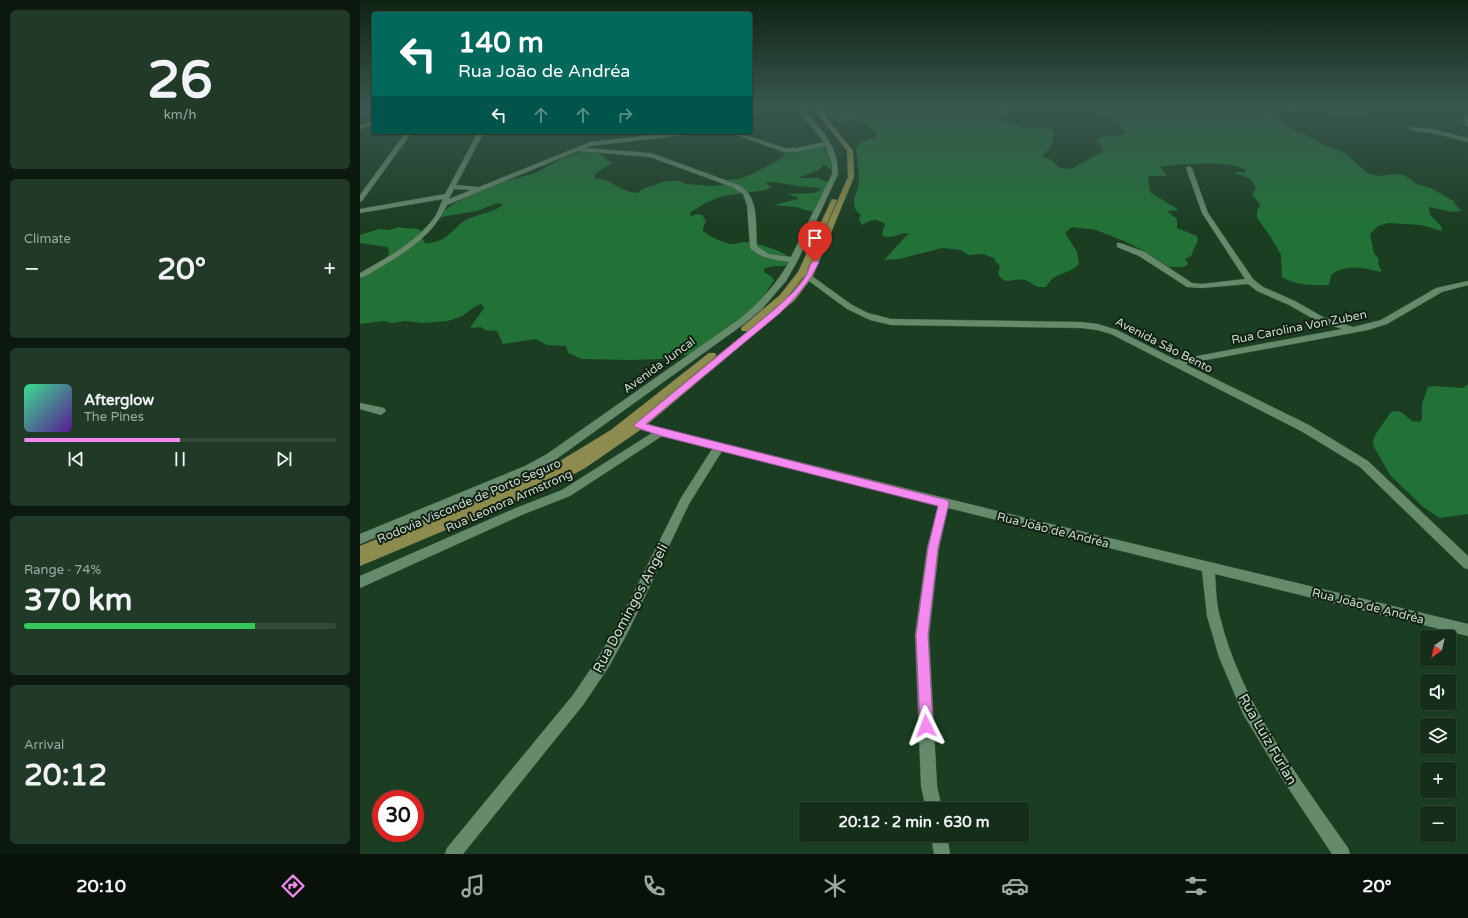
<!DOCTYPE html>
<html lang="en">
<head>
<meta charset="utf-8">
<style>
	body { margin:0; font-family:"Varela Round",sans-serif; background:#213a27; color:#f1f3f6; height:100vh; display:flex; flex-direction:column; font-size:15px; white-space:nowrap }
	* { box-sizing:border-box; margin:0 }
	p { font-size:13px; color:#9da8a2 }
	.icon { flex:none; width:22px; height:22px; fill:none; stroke:currentColor; stroke-width:2; stroke-linecap:round; stroke-linejoin:round }
	.map { position:relative; flex:1; overflow:hidden }
	.side { display:flex; flex-direction:column; gap:10px; padding:10px; background:#0b190e; width:360px }
	.side>* { flex:none }
	.hud { position:absolute; left:12px; top:12px; width:380px; height:122px; border-radius:4px; box-shadow:0 1px 3px #0004,0 0 0 1px #334a39; background:#00695c; color:#fff; overflow:hidden }
	.needle { width:26px; rotate:214deg }
	.tools { position:absolute; left:1060px; top:630px; display:grid; gap:8px }
	.tools a { display:grid; place-items:center; width:36px; height:36px; border-radius:4px; background:#142e1a; box-shadow:0 1px 3px #0004,0 0 0 1px #334a39; font-size:20px }
	.speed { position:absolute; left:12px; top:790px; display:flex; gap:8px; font-size:20px; font-weight:700; text-align:center }
	.speed>* { display:grid; place-content:center; width:52px; height:52px; border-radius:50%; background:#142e1a; box-shadow:0 1px 3px #0004,0 0 0 1px #334a39; line-height:1 }
	.speed .limit { border:6px solid #d22; background:#fff; color:#111 }
	.pin { position:absolute; display:grid; place-items:center; width:34px; height:34px; color:#fff; margin:-41px -17px; border-radius:50% 50% 50% 0; rotate:-45deg; box-shadow:0 0 4px #0007 }
	.pin .icon { rotate:45deg }
	.me { position:absolute; width:44px; margin:-22px; rotate:357deg; stroke-linejoin:round; filter:drop-shadow(0 0 3px #0008) }
	.turn { display:flex; align-items:center; gap:14px; height:84px; padding:0 20px; font-size:18px }
	.turn .icon { width:52px; height:52px; stroke-width:2.5 }
	.turn b { display:block; font-size:28px; line-height:34px }
	.lanes { display:flex; align-items:center; height:38px; padding:0 20px; background:#0003; justify-content:center; gap:20px; direction:ltr }
	.lanes .off { opacity:.35 }
	.big { font-size:30px; font-weight:700; line-height:1.1 }
	.side .tile { flex:1; display:flex; flex-direction:column; justify-content:center; gap:6px; min-width:0; padding:0 14px; border-radius:6px; background:#213a27 }
	.side .dial { align-items:center; gap:0 }
	.dial b { font-size:52px; line-height:1 }
	.song { display:flex; align-items:center; gap:12px }
	.cover { width:48px; height:48px; border-radius:6px; background:linear-gradient(135deg,hsl(150 70% 55%),hsl(270 70% 35%)) }
	.played { height:4px; border-radius:2px; background:linear-gradient(90deg,#f489f0 50%,#334a39 50%) }
	.keys { display:flex; justify-content:space-around; direction:ltr }
	.heat { display:flex; justify-content:space-between; align-items:center; font-size:22px; direction:ltr }
	.charge { height:6px; border-radius:3px; background:linear-gradient(90deg,#34c759 74%,#334a39 0) }
	.trip { position:absolute; left:439px; top:802px; width:230px; height:40px; border-radius:4px; background:#142e1a; box-shadow:0 1px 3px #0004,0 0 0 1px #334a39; font-weight:700; line-height:40px; text-align:center }
	.dock { display:flex; height:64px; justify-content:space-around; align-items:center; background:#08120a; color:#9da8a2 }
	.dock .icon { width:28px; height:28px }
	.dock .active { color:#f489f0 }
	.dock b { font-size:18px; color:#f1f3f6 }
	main { display:flex; flex:1; min-height:0 }
	.map>svg:first-child { display:block }
	.forest { fill:#227237 }
	.lines { fill:none; stroke-linecap:round; stroke-linejoin:round }
	.minor-casing { stroke:#395840; stroke-width:1 }
	.primary-casing { stroke:#395840; stroke-width:1 }
	.minor { fill:#668b6b; fill-rule:evenodd }
	.primary { fill:#8e8b4e; fill-rule:evenodd }
	.route { fill:#f489f0; stroke:#9f599c }
	.labels { text-anchor:middle; stroke-width:4; stroke-linejoin:round; paint-order:stroke }
	.street-label { font-size:12px; fill:#c8dccb; stroke:#122014 }
	.near-street-label { font-size:14px; fill:#c8dccb; stroke:#122014 }
</style>
</head>
<body>
<main>
<section class="side">
<div class="tile dial"><b>26</b><p>km/h</p></div>
<div class="tile"><p>Climate</p>
<div class="heat"><a>−</a><b class="big">20°</b><a>+</a></div>
</div>
<div class="tile">
<div class="song"><i class="cover"></i><div><b>Afterglow</b><p>The Pines</p></div></div>
<div class="played"></div>
<div class="keys"><svg class="icon" aria-label="previous" viewBox="0 0 24 24"><path d="M18 5L8 12l10 7zM5 5v14"/></svg><svg class="icon" aria-label="pause" viewBox="0 0 24 24"><path d="M8 5v14M16 5v14"/></svg><svg class="icon" aria-label="next" viewBox="0 0 24 24"><path d="M6 5l10 7-10 7zM19 5v14"/></svg></div>
</div>
<div class="tile"><p>Range · 74%</p><b class="big">370 km</b><div class="charge"></div></div>
<div class="tile"><p>Arrival</p><b class="big">20:12</b></div>
</section>
<div class="map">
<svg width="1108" height="854" viewBox="0 0 1108 854">
	<rect width="100%" height="100%" fill="#1b3d22"/>
	<!-- forest -->
	<g class="forest">
		<path d="M463 107H652L641 109 645 115 638 121 642 123 651 121 666 129 679 127 692 129 695 132 693 137V143L682 157 690 159 700 168 711 169 742 152 743 147 736 141C744 134 756 136 766 134L760 124 738 113 736 110 738 107H938C928 113 926 114 914 111L910 116 934 130 944 133 960 143 985 153 1007 173 1019 176 1034 174 1044 175 1057 184 1071 188 1095 202V204L1101 211 1092 212 1069 207 1070 215 1081 226 1082 231 1061 225 1028 223 1018 226 1010 234 1014 253 1019 259 1018 264 1021 270V272C1003 268 986 263 971 275L969 285C954 285 936 286 922 277L921 255 910 236 897 218V211L900 205 892 194 896 189C892 175 884 178 873 172H885L886 170C870 160 820 164 800 167L807 176H788L790 192 819 210 807 211 817 219V228L837 236 838 240 831 256 825 259 828 264 824 267H809L786 252 764 241 736 230 712 227 705 233 717 252 719 264C707 276 695 271 686 287 673 288 674 283 665 280 653 277 646 287 638 274L640 266 634 260 636 259 623 254 608 255 601 250 582 248 539 259 524 260 549 233C539 233 533 239 523 236L522 234 525 224C516 218 511 219 502 225L499 219 501 215C486 204 499 193 499 180 499 169 497 158 496 148L500 143 516 137V133C510 125 492 116 482 119L487 122 486 124C475 124 467 116 463 107Z"/>
		<path d="M945 107H1030L990 117 973 115Z"/>
		<path d="M434 146 435 149 457 146 468 149 471 156 468 157 474 164 473 168 471 169 463 165 459 170 438 178H458L468 182 458 212H452L436 207 414 205 438 199 437 197 427 194 453 193 459 191 461 188 438 186 414 182 405 183 411 187 406 190 363 196 347 202 331 212 330 215 331 216 338 214 342 215 346 221 343 228V231C351 237 359 241 369 244 375 245 381 242 387 242 398 243 427 252 434 261 423 270 415 263 404 269V272L412 277 414 280 399 304 336 353 302 359 270 360 222 359 208 353 206 346 187 345 176 339 143 344 137 331 125 330 121 327 110 328 124 308 121 304 116 306 102 316 88 321 63 323 45 321 32 323 23 321 0 324V275L28 258 29 250 27 247 0 243V235L19 229 29 230 39 227C47 230 53 226 62 231L61 237 66 244C73 242 81 241 87 236 94 231 98 224 106 220 118 214 132 213 143 205L137 203 117 211 81 217C88 201 110 199 122 188L175 173 199 160 223 151 238 153 252 163 235 174V179C239 179 244 179 248 181 259 187 264 192 278 193L282 189 305 181H320L326 184 351 186 361 185 370 179C383 182 407 165 419 160L424 156V151Z"/>
		<path d="M1108 384V514L1080 518 1063 507 1030 475 1014 447 1013 442 1015 435 1031 412 1037 411 1041 412 1052 421 1060 422 1062 419V404L1068 387 1072 386 1103 388Z"/>
	</g>
	<g class="lines">
		<!-- minor casing -->
		<g class="minor-casing">
			<g id="minor">
				<path d="M1 107H6L2 114 0 115Z"/>
				<path d="M399 107H405L390 116V112Z"/>
				<path d="M435 107H441C460 129 478 143 478 174L438 260 426 281 402 309 384 324 195 460 173 472 0 544V534L165 466 187 454 378 320C399 303 416 285 429 262 415 260 401 259 390 248L387 205 383 194 372 187 290 157 218 151 87 205C74 234 46 253 19 268 13 272 7 276 0 278V273C26 258 55 243 74 218 78 212 80 205 83 199L0 213V209L85 194 118 132H124L96 185 119 187 230 142 319 132H336L333 134 231 146 225 148 291 153 379 185C400 197 395 224 397 246L409 254 431 257 472 174V164L466 146 436 152H424L368 132H376L425 148H436L464 142ZM94 189 111 190 89 199Z"/>
				<path d="M726 107H734L731 109Z"/>
				<path d="M1108 114V127L1105 125 1103 119Z"/>
				<path d="M14 121V125L0 129V125Z"/>
				<path d="M1052 127 1072 129 1108 138V142L1072 133 1050 130 1049 129Z"/>
				<path d="M46 132H52L2 201 0 202V195Z"/>
				<path d="M829 166 832 168 848 213 893 279 903 287 935 301 963 317 993 327 1021 320 1076 288 1108 281V285L1082 292 1027 324 1008 330 825 364 949 425 1008 461 1108 556V569L1104 568 1000 467 941 431 751 334 737 330 721 328 531 325 510 320 487 309 438 273 439 271H445L492 305 508 313 531 319 721 322 738 324 757 330 816 360 982 329 957 321 929 305 897 291 888 284 842 288 827 287 779 256 757 247V243H760L785 252 832 283 842 284 885 279 842 213 826 168Z"/>
				<path d="M0 403 24 408 26 411 21 415 0 409Z"/>
				<path d="M279 421 301 428 666 518 1108 624V636L855 574C856 588 856 603 860 617 881 703 938 776 988 848L990 854H972L923 780 883 714 859 657 847 616 842 571 588 508 579 548 569 635 577 786 582 809H566L561 786 555 635 567 548 578 506 362 451 329 504 268 632 248 668 223 705 103 854H85L87 848 213 695 238 658 258 624 321 498 352 449 302 436 210 496 164 514 0 588V576L156 508 202 490 292 433 275 428 274 425 275 422Z"/>
				<path d="M571 835H587L590 854H574Z"/>
			</g>
		</g>
		<!-- primary casing -->
		<g class="primary-casing">
			<g id="primary">
				<path d="M453 107H458L493 151 494 177 453 276 435 300 283 428 225 468 197 483 0 566V546L187 469 251 430 349 353H355L356 355 355 357 267 428 398 323 429 296 445 276 488 177 487 151Z"/>
				<path d="M472 199 477 200 446 273 426 299 388 331H382L381 329 382 327 420 295 438 272Z"/>
			</g>
		</g>
		<!-- minor -->
		<use href="#minor" class="minor"/>
		<!-- primary -->
		<use href="#primary" class="primary"/>
	</g>
	<!-- sky -->
	<linearGradient id="sky" x2="0" y2="1"><stop stop-color="#0f2213"/><stop offset="0.47" stop-color="#39574f"/><stop offset="1" stop-color="#39574f" stop-opacity="0"/></linearGradient>
	<rect width="1108" height="226" fill="url(#sky)"/>
	<!-- route -->
	<path class="route" d="M455 260 459 262C450 282 436 297 420 313L286 424 587 500 589 503 578 548 568 635 573 726 571 730 566 732 562 730 560 726 556 635 568 548 578 506 301 436 275 427 274 425 415 309C426 299 438 289 446 276 449 271 449 263 455 260Z"/>
	<g class="labels">
		<!-- street labels -->
		<g class="street-label">
			<text transform="translate(939 327) rotate(-11)" y="4">Rua Carolina Von Zuben</text>
			<text transform="translate(804 345) rotate(27)" y="4">Avenida São Bento</text>
			<text transform="translate(299 365) rotate(-36)" y="4">Avenida Juncal</text>
			<text transform="translate(109 501) rotate(-23)" y="4">Rodovia Visconde de Porto Seguro</text>
			<text transform="translate(149 501) rotate(-24)" y="4">Rua Leonora Armstrong</text>
			<text transform="translate(693 530) rotate(14)" y="4">Rua João de Andréa</text>
			<text transform="translate(1008 606) rotate(14)" y="4">Rua João de Andréa</text>
		</g>
		<!-- near-street labels -->
		<g class="near-street-label">
			<text transform="translate(270 608) rotate(-62)" y="5">Rua Domingos Angeli</text>
			<text transform="translate(908 739) rotate(60)" y="5">Rua Luiz Furlan</text>
		</g>
	</g>
</svg>
<div class="tools">
<a><svg class="needle" viewBox="-14 -14 28 28"><path d="M0-13l5 13h-10z" fill="#e53935"/><path d="M0 13l5-13h-10z" fill="#9da8a2"/></svg></a>
<a><svg class="icon" aria-label="sound" viewBox="0 0 24 24"><path d="M4 9h4l5-4v14l-5-4H4zM17 9q2 3 0 6"/></svg></a>
<a><svg class="icon" aria-label="layers" viewBox="0 0 24 24"><path d="M12 4l9 5-9 5-9-5zM3 14l9 5 9-5"/></svg></a>
<a>+</a>
<a>−</a>
</div>
<div class="speed"><div class="limit">30</div></div>
<div class="pin" style="left:455px;top:262px;background:#d93025"><svg class="icon" aria-label="arrive" viewBox="0 0 24 24"><path d="M6 21V4h12l-3 4 3 4H6"/></svg></div>
<svg class="me" style="left:566px;top:726px" viewBox="-20 -20 40 40"><path d="M0-17L14 15 0 8-14 15z" fill="#f489f0" stroke="#fff" stroke-width="4"/></svg>
<div class="trip">20:12 · 2 min · 630 m</div>
<div class="hud">
<div class="turn"><svg class="icon" aria-label="left" viewBox="0 0 24 24"><path d="M17 20v-9H6M10 6l-5 5 5 5"/></svg><div><b>140 m</b>Rua João de Andréa</div></div>
<div class="lanes"><svg class="icon" aria-label="left" viewBox="0 0 24 24"><path d="M17 20v-9H6M10 6l-5 5 5 5"/></svg><svg class="icon off" aria-label="ahead" viewBox="0 0 24 24"><path d="M12 20V5M6 11l6-6 6 6"/></svg><svg class="icon off" aria-label="ahead" viewBox="0 0 24 24"><path d="M12 20V5M6 11l6-6 6 6"/></svg><svg class="icon off" aria-label="right" viewBox="0 0 24 24"><path d="M7 20v-9h11M14 6l5 5-5 5"/></svg></div>
</div>
</div>
</main>
<nav class="dock">
<b>20:10</b>
<svg class="icon active" aria-label="directions" viewBox="0 0 24 24"><path d="M12 3l9 9-9 9-9-9zM9 14v-3h6M13 9l2 2-2 2"/></svg>
<svg class="icon" aria-label="music" viewBox="0 0 24 24"><path d="M9 18V5l10-2v13"/><circle cx="6" cy="18" r="3"/><circle cx="16" cy="16" r="3"/></svg>
<svg class="icon" aria-label="phone" viewBox="0 0 24 24"><path d="M5 4h4l2 5-3 2q2 4 5 5l2-3 5 2v4C11 20 4 13 5 4z"/></svg>
<svg class="icon" aria-label="climate" viewBox="0 0 24 24"><path d="M12 3v18M4 7l16 10M4 17L20 7"/></svg>
<svg class="icon" aria-label="car" viewBox="0 0 24 24"><path d="M5 17H2v-5l4-1 3-4h7l3 4 3 1v5h-3M9 17h6M6 11h13"/><circle cx="7" cy="17" r="2"/><circle cx="17" cy="17" r="2"/></svg>
<svg class="icon" aria-label="filters" viewBox="0 0 24 24"><path d="M4 7h16M4 17h16"/><circle cx="9" cy="7" r="2"/><circle cx="15" cy="17" r="2"/></svg>
<b>20°</b>
</nav>
</body>
</html>
